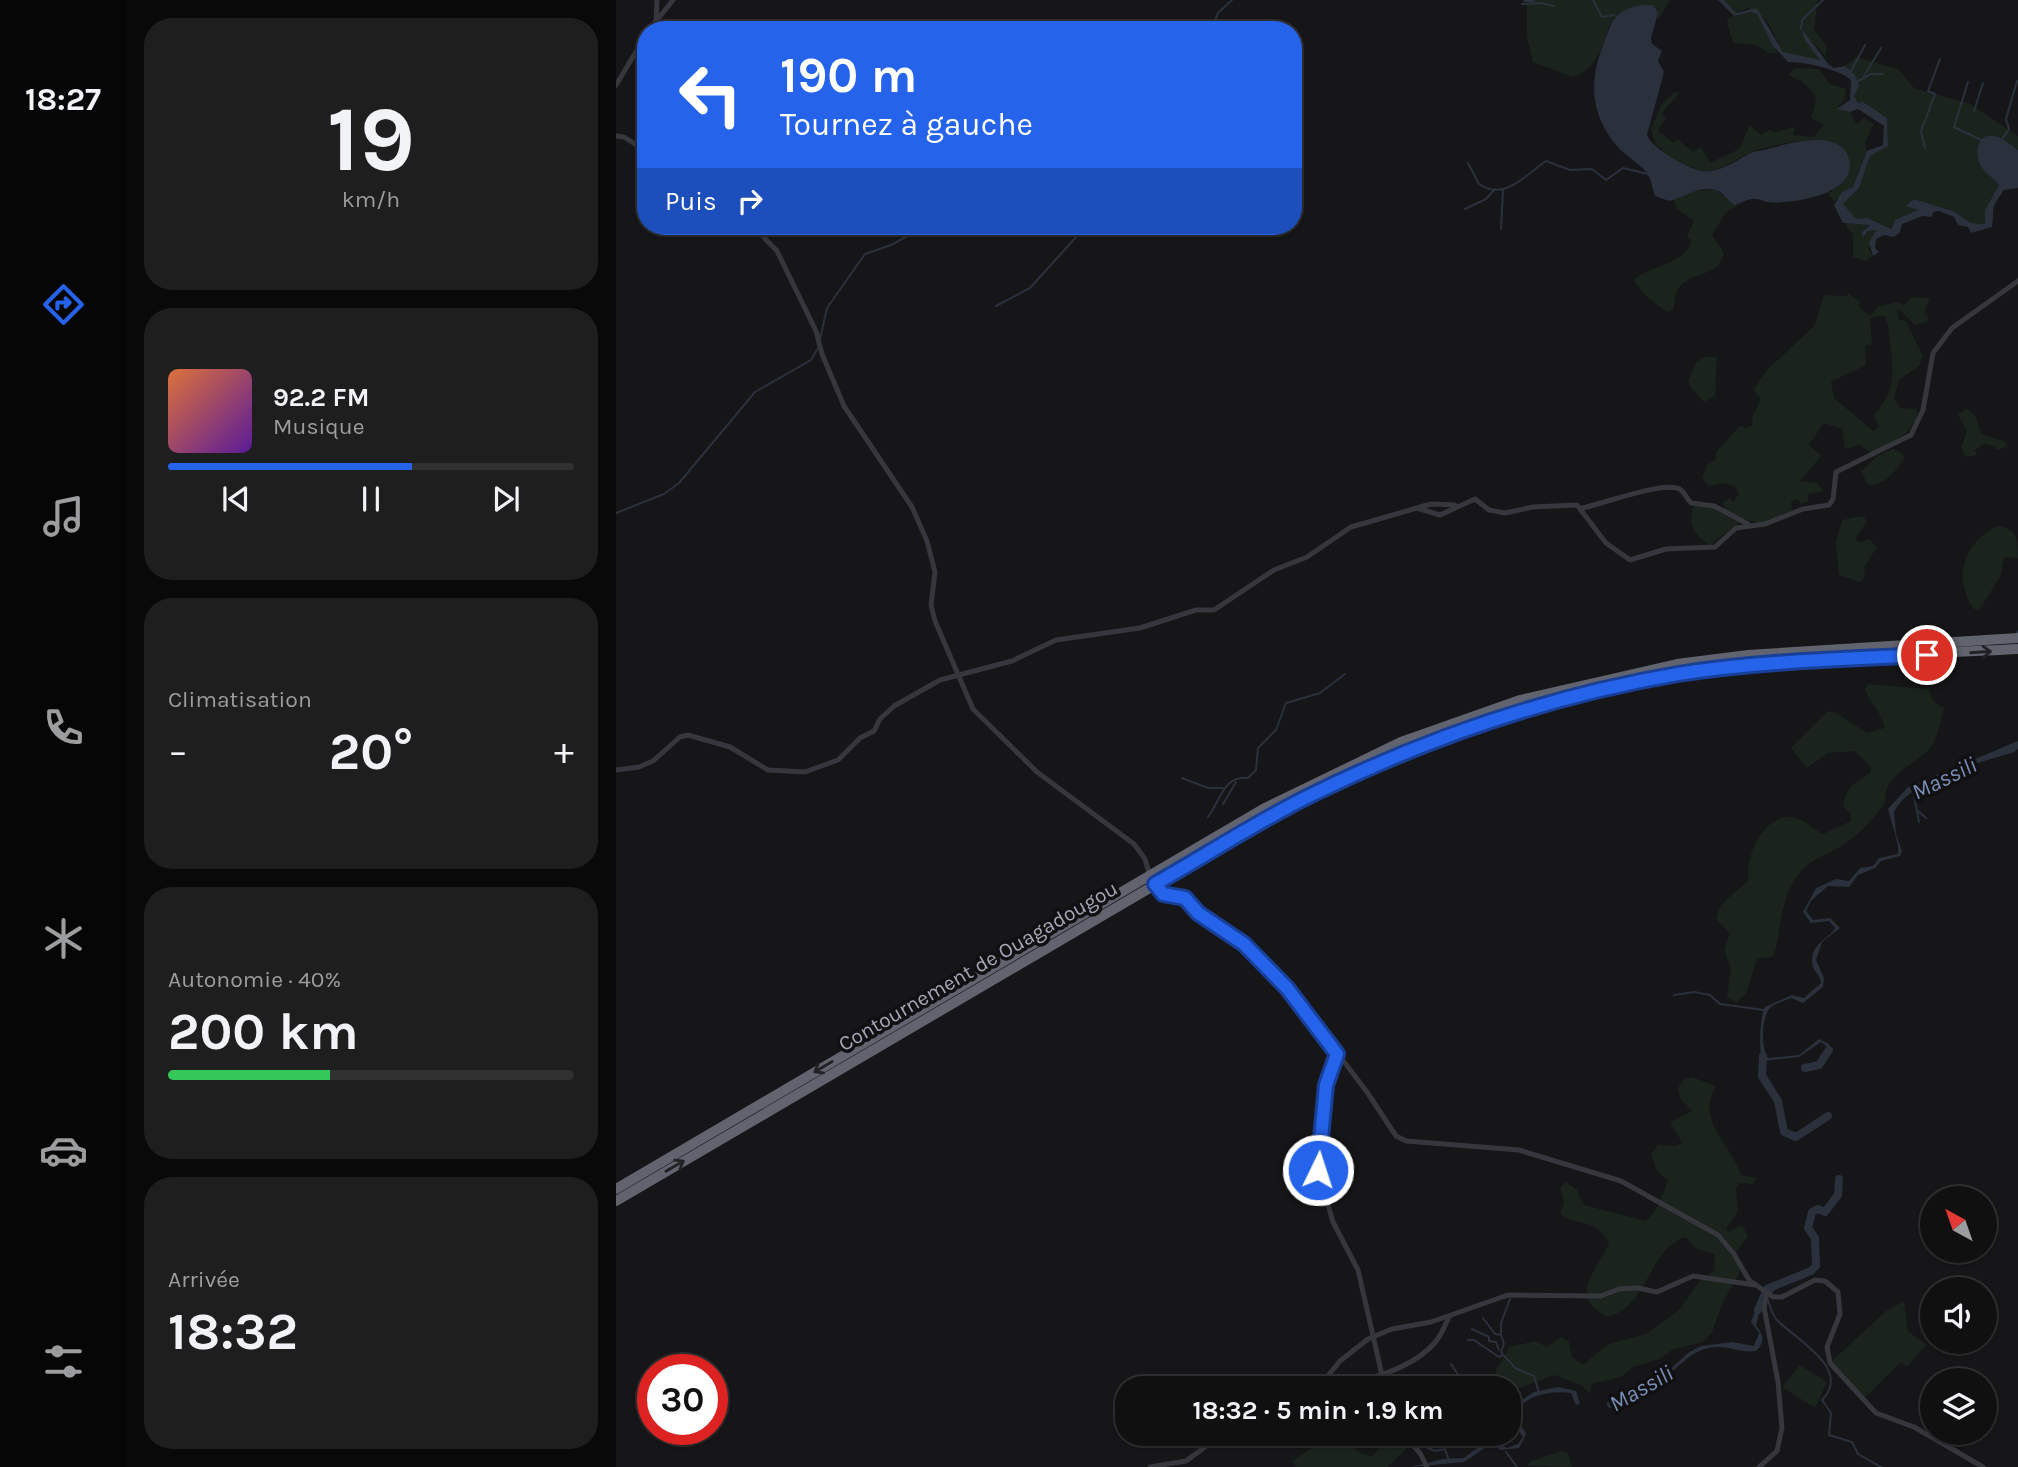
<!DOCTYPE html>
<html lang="fr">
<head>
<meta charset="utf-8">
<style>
	body { margin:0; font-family:Karla,sans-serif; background:#1e1e1f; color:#f1f3f6; height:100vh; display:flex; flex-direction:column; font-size:26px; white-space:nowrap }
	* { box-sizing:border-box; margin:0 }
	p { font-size:23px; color:#9c9d9f }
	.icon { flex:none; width:38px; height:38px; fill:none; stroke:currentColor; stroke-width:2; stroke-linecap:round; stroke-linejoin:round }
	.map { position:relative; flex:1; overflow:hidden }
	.sheet { display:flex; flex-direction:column; gap:18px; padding:18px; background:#090909; width:490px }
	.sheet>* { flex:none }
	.guide { position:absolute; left:21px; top:21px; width:665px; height:214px; border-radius:28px; box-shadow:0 2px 5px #0004,0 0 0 2px #303031; background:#2563eb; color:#fff; overflow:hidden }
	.needle { width:46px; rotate:320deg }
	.tools { position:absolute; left:1304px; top:1186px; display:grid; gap:14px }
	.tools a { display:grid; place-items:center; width:77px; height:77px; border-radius:50%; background:#101011; box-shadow:0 2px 5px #0004,0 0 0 2px #303031; font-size:35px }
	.speed { position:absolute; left:21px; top:1354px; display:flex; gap:14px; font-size:35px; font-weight:700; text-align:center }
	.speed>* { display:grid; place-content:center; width:91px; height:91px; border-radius:50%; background:#101011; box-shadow:0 2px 5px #0004,0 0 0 2px #303031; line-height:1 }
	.speed .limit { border:10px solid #d22; background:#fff; color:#111 }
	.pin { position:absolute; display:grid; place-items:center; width:60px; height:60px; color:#fff; margin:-30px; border:4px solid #fff; border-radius:50%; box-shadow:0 2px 7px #0007 }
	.me { position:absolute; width:77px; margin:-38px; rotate:4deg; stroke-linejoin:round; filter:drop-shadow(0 0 5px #0008) }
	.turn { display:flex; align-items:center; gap:24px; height:147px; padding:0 28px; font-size:32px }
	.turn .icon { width:91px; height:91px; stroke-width:2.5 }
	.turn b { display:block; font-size:49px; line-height:60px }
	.then { display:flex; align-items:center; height:66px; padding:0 28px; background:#0003; gap:14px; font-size:26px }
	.big { font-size:52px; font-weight:700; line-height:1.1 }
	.sheet .card { flex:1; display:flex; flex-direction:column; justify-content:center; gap:10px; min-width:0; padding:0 24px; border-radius:28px; background:#1e1e1f }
	.sheet .dial { align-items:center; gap:0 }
	.dial b { font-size:91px; line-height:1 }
	.song { display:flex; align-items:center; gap:21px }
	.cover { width:84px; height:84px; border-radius:10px; background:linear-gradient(135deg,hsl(20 70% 55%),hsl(270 70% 35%)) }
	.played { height:7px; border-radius:4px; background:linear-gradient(90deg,#2563eb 60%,#303031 60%) }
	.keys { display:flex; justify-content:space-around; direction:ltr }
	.heat { display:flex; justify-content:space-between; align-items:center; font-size:38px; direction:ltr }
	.charge { height:10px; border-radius:5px; background:linear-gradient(90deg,#34c759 40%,#303031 0) }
	.trip { position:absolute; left:499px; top:1376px; width:406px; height:70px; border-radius:28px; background:#101011; box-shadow:0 2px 5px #0004,0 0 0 2px #303031; font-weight:700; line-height:70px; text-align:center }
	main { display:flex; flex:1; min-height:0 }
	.dock { display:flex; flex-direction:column; width:126px; justify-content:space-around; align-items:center; background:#060607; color:#9c9d9f }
	.dock .icon { width:49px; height:49px }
	.dock .on { color:#2563eb }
	.dock b { font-size:32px; color:#f1f3f6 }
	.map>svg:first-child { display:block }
	.green { fill:#1b231d; fill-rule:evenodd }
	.water { fill:#2a313c }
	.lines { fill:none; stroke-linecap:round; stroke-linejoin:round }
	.stream { stroke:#2a313c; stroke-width:2 }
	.river { stroke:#2a313c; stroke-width:8 }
	.street { stroke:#36363d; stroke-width:5 }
	.highway { stroke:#61636e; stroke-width:10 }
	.oneway { stroke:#212124 }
	.route-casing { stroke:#184099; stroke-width:18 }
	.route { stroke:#2563eb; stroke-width:12 }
	.labels { text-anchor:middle; stroke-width:7; stroke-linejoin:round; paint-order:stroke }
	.street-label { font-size:21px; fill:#a6a8b9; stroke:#111012 }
	.water-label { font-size:23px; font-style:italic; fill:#7a8fb7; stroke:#111012 }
</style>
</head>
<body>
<main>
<nav class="dock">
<b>18:27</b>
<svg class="icon on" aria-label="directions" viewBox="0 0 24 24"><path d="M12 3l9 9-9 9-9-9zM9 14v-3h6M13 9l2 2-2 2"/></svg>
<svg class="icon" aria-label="music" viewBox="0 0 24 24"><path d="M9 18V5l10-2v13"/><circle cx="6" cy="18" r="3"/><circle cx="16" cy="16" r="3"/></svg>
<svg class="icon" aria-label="phone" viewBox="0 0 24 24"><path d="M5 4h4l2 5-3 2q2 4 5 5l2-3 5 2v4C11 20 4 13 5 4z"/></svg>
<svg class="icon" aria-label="climate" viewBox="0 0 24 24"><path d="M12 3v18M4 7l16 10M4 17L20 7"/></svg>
<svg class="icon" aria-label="car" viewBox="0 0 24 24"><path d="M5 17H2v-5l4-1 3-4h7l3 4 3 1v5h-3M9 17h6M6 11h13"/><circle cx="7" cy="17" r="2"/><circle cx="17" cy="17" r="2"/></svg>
<svg class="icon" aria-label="filters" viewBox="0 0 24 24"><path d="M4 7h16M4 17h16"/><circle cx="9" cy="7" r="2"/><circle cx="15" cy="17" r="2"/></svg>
</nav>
<section class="sheet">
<div class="card dial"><b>19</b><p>km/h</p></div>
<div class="card">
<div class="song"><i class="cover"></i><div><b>92.2 FM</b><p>Musique</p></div></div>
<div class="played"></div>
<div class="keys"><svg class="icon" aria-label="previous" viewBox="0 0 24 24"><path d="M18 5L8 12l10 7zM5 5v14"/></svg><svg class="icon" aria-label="pause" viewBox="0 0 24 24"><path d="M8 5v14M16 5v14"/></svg><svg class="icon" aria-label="next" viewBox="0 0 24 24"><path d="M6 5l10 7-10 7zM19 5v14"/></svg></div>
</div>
<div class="card"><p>Climatisation</p>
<div class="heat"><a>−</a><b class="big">20°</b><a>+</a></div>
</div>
<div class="card"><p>Autonomie · 40%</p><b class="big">200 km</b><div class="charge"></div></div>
<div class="card"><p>Arrivée</p><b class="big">18:32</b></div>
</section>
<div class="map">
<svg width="1402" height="1467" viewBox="0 0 1402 1467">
	<rect width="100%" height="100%" fill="#161517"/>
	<!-- green -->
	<g class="green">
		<path d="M911 0H1054L1042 20V13L993 26C986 47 980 70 957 77L917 62 911 37Z"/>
		<path d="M1108 0H1202L1198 29 1211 47 1209 56 1185 29 1204 61 1167 52 1150 19 1132 8 1120 13Z"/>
		<path d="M1136 12C1151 17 1153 40 1161 53H1153L1140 45 1117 43 1111 22 1113 17Z"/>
		<path d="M1240 57 1282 69 1298 88 1354 104 1402 136V150L1387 139 1362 143C1359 165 1371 170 1383 185L1369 210V224L1355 223 1337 211 1298 199 1294 207 1302 210 1277 223 1273 229 1251 218 1240 219 1226 205 1243 188 1254 156 1272 146 1271 118 1242 103 1238 96 1242 86 1229 66Z"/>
		<path d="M1179 68 1203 69 1214 84 1230 89 1229 99 1222 107 1234 112 1240 124 1248 118 1258 124 1249 143 1251 151 1237 187 1218 201 1211 192H1216L1228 149C1208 132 1157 144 1134 153 1119 159 1107 171 1089 171 1081 171 1053 157 1044 152L1046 149 1039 144 1035 129 1045 105 1058 92 1063 93 1046 113 1050 118 1042 131 1058 143 1061 139 1077 152 1085 147 1094 163 1123 149 1134 125 1145 135 1153 130 1159 132 1179 127 1177 135 1197 137 1208 125 1195 118 1200 102 1199 95 1187 82 1172 75Z"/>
		<path d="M1092 190H1100L1119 205 1127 203 1110 212 1096 235 1108 253C1103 276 1079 272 1065 285 1058 291 1060 302 1057 310L1051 312C1039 304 1025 293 1018 280 1034 265 1070 264 1075 241L1071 236 1078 221 1060 208 1058 200 1071 192Z"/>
		<path d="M1231 223 1254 225 1249 229V238L1252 231 1262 230 1253 249 1257 256 1250 261 1237 257V234L1230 227Z"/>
		<path d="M1232 293 1244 302 1242 306 1254 316 1263 306 1283 302 1288 306 1295 297 1314 298 1308 313 1312 317 1311 322 1299 325 1284 310 1281 312 1283 320 1290 321 1307 356 1303 366 1283 380 1278 399 1284 408 1300 409 1302 413C1296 435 1275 444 1255 453L1244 445 1229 449 1226 429 1208 423 1193 445 1205 456 1184 481 1201 483 1207 491 1192 494V502L1184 504 1181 499 1175 502 1177 514 1147 524 1128 519 1094 545C1077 535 1070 522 1079 503L1109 510 1107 503 1114 498 1117 502 1123 494 1120 488 1109 483 1093 486 1086 478 1091 465 1099 460 1100 452 1124 426 1130 428 1137 425 1136 417 1145 399 1137 389 1152 369 1199 325 1208 295 1231 296ZM1268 316 1272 324C1274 361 1286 384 1258 415L1263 427 1257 431 1218 398 1215 382 1250 365 1249 346 1256 344 1254 318Z"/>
		<path d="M1088 357H1101L1099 396 1088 402 1075 388 1072 381 1080 362Z"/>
		<path d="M1350 408 1360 417 1365 434 1391 442 1390 447 1381 450 1379 446 1368 444 1359 450 1361 455 1350 457 1345 448 1351 431 1342 415Z"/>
		<path d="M1277 449 1287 454 1288 458C1279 472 1270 485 1252 485L1245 471 1263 455Z"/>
		<path d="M1247 516 1251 521 1239 539 1244 543 1253 539 1261 547 1248 567 1249 575 1245 582 1223 575 1220 542 1226 520Z"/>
		<path d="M1381 526C1401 528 1402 539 1402 558L1388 557 1384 577 1363 610 1358 609C1336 578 1348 542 1381 526Z"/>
		<path d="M1252 684 1313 689 1317 701 1328 708C1325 720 1322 735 1316 745 1305 764 1267 771 1269 803 1259 817 1246 832 1231 842 1209 858 1192 857 1176 884 1164 905 1165 934 1157 957L1141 959 1130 994 1120 1003 1111 997 1115 968 1108 950 1114 933 1100 919C1105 898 1120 894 1133 879 1129 857 1146 817 1173 817 1187 817 1196 829 1207 834L1235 821V814L1227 806C1230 785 1240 783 1255 772L1254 766 1239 751 1212 753 1191 768 1175 748 1212 711 1220 713 1251 733 1268 728C1268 715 1254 703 1249 690Z"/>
		<path d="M1076 1077 1100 1086C1079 1123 1116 1144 1125 1175L1142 1178 1136 1184 1123 1183 1120 1188 1122 1211 1110 1229 1112 1232 1126 1225 1132 1236 1119 1254 1126 1268 1106 1304 1096 1332 1087 1342 1056 1350 1044 1359 1017 1367 1005 1377 976 1384 974 1394 965 1385 938 1375 903 1388 893 1396 892 1388H875L881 1368 894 1347 919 1341 931 1347 945 1337 953 1342 956 1357 967 1365 992 1344 1030 1334 1051 1319 1064 1309 1083 1282 1098 1271 1099 1254 1079 1248 1070 1237C1032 1248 1034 1305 992 1317 948 1296 984 1269 993 1242 975 1215 959 1228 944 1213L948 1203 944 1187 950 1182 961 1190 968 1205 1030 1221 1041 1208 1052 1181 1041 1171 1035 1154 1042 1145 1061 1146 1066 1142 1054 1122 1076 1111 1064 1098 1062 1088 1067 1080Z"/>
		<path d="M1288 1301 1292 1331 1310 1345 1291 1367 1285 1362 1247 1399 1214 1363 1270 1311Z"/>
		<path d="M1184 1365 1211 1382 1199 1408 1166 1387Z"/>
		<path d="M731 1438C737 1448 745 1456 757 1456L769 1441 791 1444 790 1449 771 1467H680L676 1461 696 1448Z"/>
		<path d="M946 1451 952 1453 956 1467 911 1466 915 1461Z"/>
	</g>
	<!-- water -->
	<g class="water">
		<path d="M1102 0H1108L1120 13 1141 8 1167 52 1204 60 1188 39 1186 29 1213 65 1218 68 1229 66 1239 75 1243 86 1238 96 1242 103 1247 102 1271 118 1272 146 1254 156 1243 188 1227 204 1240 219 1251 218 1275 229 1279 220 1302 210 1290 206 1298 199 1337 211 1355 223 1369 224V210L1383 185C1377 177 1368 173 1364 164 1359 153 1360 134 1377 136 1387 137 1395 145 1402 150V188L1388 190C1373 211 1379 207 1376 227L1355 233 1352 227 1342 225 1338 217 1323 211 1317 212 1316 217 1307 216 1286 224 1284 232 1278 237 1268 235 1260 239 1259 248 1263 252 1257 256 1253 242 1261 230 1252 231 1247 238 1246 232 1254 225 1227 223 1218 205 1226 192 1237 187 1251 151 1267 145 1268 126 1242 109 1234 112 1221 109 1234 100 1235 80C1223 69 1189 62 1172 62L1157 46 1141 14 1135 12 1118 16Z"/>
		<path d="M1026 5H1037L1042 13 1035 38 1036 44 1046 51 1042 61 1048 72 1031 135C1035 148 1074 170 1087 171 1103 173 1118 162 1131 155 1137 151 1145 151 1152 149 1173 143 1225 128 1233 159 1243 195 1174 205 1150 202 1147 201 1144 199 1140 199 1134 198 1125 203 1119 205 1112 202 1109 194 1102 191 1082 184 1070 198 1053 201L1039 196C1036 189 1036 181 1032 175 1026 164 1009 156 1001 146 971 111 974 76 990 37 998 16 1003 9 1026 5Z"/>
		<path d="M1402 741V749L1398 752C1364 763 1294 779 1278 812L1280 834 1286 851 1284 856 1265 861 1259 868 1242 875 1233 887 1212 886 1195 901 1190 911 1197 920 1214 918 1224 928 1206 942 1200 960 1208 978 1207 987 1187 1003 1175 998C1168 1001 1159 1003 1154 1008 1145 1017 1145 1049 1152 1058L1183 1055 1203 1039 1213 1044 1214 1053 1208 1059 1213 1048 1205 1042 1183 1057 1147 1061C1142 1053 1144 1017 1149 1007L1176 995 1188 998 1205 983C1204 974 1197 971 1196 963 1194 944 1213 939 1219 928L1213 921 1195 923 1187 912 1200 888 1220 879 1233 881 1244 868 1257 866 1263 858 1282 854C1284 843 1274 820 1272 809L1292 787Z"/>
		<path d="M1142 1303H1145L1140 1326C1148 1334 1149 1343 1140 1351 1117 1354 1105 1338 1076 1355 1057 1367 1037 1399 1012 1395L1050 1373 1072 1353 1085 1346 1116 1342 1138 1346 1143 1333 1135 1322Z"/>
		<path d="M942 1387 960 1391 964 1404 960 1405 955 1393C935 1390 908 1395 899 1414L910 1434 903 1448 884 1450 878 1442 848 1462 795 1467 827 1459 848 1458 874 1438 891 1448 902 1444 907 1437 899 1425 898 1405 918 1392Z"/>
	</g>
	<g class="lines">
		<!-- stream -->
		<g class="stream">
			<path d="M977 0 986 17 998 15"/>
			<path d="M908 1H918"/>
			<path d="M906 4 925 3 938 6"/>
			<path d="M1185 29 1186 20 1207 0"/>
			<path d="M595 30 602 13 616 0"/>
			<path d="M1235 71 1249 45"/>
			<path d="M1248 76 1265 48"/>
			<path d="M1240 82 1255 74H1267"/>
			<path d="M1352 82 1338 127 1365 140"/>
			<path d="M1358 111 1367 83"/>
			<path d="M1386 139 1393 129 1390 119 1401 81"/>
			<path d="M1309 148 1305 131 1319 94 1312 91 1324 59"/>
			<path d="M852 163 863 184C889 202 910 174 930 161L954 170 976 169 990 180 1007 168 1032 174"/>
			<path d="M849 209 870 199 879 189"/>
			<path d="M885 229 887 190"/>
			<path d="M380 306 414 288 462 235 477 226"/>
			<path d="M204 339 211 308 249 254 275 245 310 226"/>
			<path d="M0 513 48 494 63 483 139 392 195 360 202 348"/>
			<path d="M1401 633 1402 631"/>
			<path d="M566 778 592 788H607"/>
			<path d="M1297 790 1303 822"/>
			<path d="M607 804 620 782"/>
			<path d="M1301 810 1310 818"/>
			<path d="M592 817C604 802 607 775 632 778L640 770 642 748 660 730 670 703 704 693 729 674"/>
			<path d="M1058 995 1078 992 1094 995 1104 1004 1148 1010"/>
			<path d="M1155 1293 1161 1285"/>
			<path d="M1152 1300C1154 1306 1156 1315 1161 1320 1179 1339 1237 1369 1206 1400L1215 1413 1213 1435 1236 1442 1242 1454 1265 1467"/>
			<path d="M867 1318 879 1334 885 1335 888 1344 885 1352C889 1358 894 1361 899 1368L918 1376 923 1393"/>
			<path d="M856 1329 873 1337V1341L880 1342 883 1350"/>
			<path d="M885 1334V1323L894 1299"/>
			<path d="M852 1340H858L883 1357 887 1355"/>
			<path d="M835 1364 851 1388"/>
			<path d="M819 1433 808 1446 819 1451 829 1449 833 1461"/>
			<path d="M890 1452 901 1467"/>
		</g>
		<!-- river -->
		<g class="river">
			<path d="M1147 1056 1146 1076 1162 1101 1168 1132 1180 1137 1212 1116"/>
			<path d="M1189 1068 1203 1065 1213 1050"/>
			<path d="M1142 1310 1151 1289 1195 1271 1200 1266 1199 1238 1192 1228 1196 1212 1202 1209 1209 1212 1222 1195 1223 1179"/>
			<path d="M995 1404 1006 1397 1022 1394"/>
		</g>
		<!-- street -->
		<g class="street">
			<path d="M40 21 41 0"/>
			<path d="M33 30 57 0"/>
			<path d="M0 85 30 35"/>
			<path d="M0 136 8 137 30 151"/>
			<path d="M137 226 161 251 200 331 206 354 228 406 296 507 311 541 319 572 315 605 319 621 357 709 421 772 518 844 529 859 534 876"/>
			<path d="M804 507 815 504 839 505"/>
			<path d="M966 508C984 505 1052 479 1065 490 1069 493 1071 499 1075 503L1098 506 1132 524"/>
			<path d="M0 770 23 767 37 761 64 737 72 735 114 747 152 770 189 772 222 760 244 738 258 731 264 719 278 706 324 680 396 661 440 640 524 628 580 610H598L658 570 691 557 735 527 801 508 824 515 859 499 873 510 889 513 917 507 961 505 990 543 1014 560 1050 549 1099 547 1120 528 1149 524 1187 509 1213 505 1217 499 1220 472 1295 435 1307 410 1317 353 1336 328 1402 281"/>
			<path d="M539 884 547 894 569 898 582 913 628 944 672 988 751 1092 780 1136 790 1141 903 1150 1005 1181 1102 1235 1118 1254 1133 1280 1157 1297H1166L1199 1280 1209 1281 1222 1292 1224 1314 1211 1347 1214 1363 1260 1413 1298 1427 1367 1467"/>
			<path d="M721 1054 710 1085 702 1170 717 1222 742 1270 769 1388"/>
			<path d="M702 1388 724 1361 752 1339 776 1329 815 1322 892 1295 985 1296 1003 1289 1022 1288 1041 1292 1077 1276 1139 1285"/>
			<path d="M708 1388C745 1382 801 1370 823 1337 827 1331 830 1323 833 1317"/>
			<path d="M786 1433 804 1453 811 1467"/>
			<path d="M534 1467 570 1461 608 1433"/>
			<path d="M1143 1467 1161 1451 1166 1428 1162 1382 1148 1307 1151 1293"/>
		</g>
		<!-- highway -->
		<g class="highway">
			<path d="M0 1189 647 809 785 742 904 700 1061 664 1132 655 1402 638"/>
			<path d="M0 1201 653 818C780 747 920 698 1063 674 1174 656 1290 655 1402 649"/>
		</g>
	</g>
	<!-- one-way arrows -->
	<defs><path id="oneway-shaft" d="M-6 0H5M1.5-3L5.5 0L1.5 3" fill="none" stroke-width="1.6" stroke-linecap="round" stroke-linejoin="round" transform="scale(1.75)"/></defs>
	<g class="oneway">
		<use href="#oneway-shaft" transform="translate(1365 652) rotate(-4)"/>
		<use href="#oneway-shaft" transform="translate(207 1067) rotate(149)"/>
		<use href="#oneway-shaft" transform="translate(59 1166) rotate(-30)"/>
	</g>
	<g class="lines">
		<!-- route casing -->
		<g class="route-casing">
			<path id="route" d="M702 1170 710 1085 721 1054 671 988 628 944 582 913 569 898 547 894 539 884C590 855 639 823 691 797 808 739 933 696 1062 674 1144 661 1228 659 1311 655"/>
		</g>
		<!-- route -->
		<use href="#route" class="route"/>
	</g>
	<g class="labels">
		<!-- street labels -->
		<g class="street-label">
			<text transform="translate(362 966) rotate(-30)" y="7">Contournement de Ouagadougou</text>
		</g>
		<!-- water labels -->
		<g class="water-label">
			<text transform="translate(1328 778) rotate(-26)" y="8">Massili</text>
			<text transform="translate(1025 1388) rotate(-30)" y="8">Massili</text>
		</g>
	</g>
</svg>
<div class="tools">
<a><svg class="needle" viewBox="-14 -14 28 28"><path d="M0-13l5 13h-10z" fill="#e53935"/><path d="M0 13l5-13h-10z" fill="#9c9d9f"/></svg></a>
<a><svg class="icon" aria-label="sound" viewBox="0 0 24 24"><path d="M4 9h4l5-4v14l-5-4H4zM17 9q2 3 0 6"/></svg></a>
<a><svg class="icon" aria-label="layers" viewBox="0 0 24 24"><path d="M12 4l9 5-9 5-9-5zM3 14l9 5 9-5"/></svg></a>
</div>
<div class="speed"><div class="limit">30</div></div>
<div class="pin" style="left:1311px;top:655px;background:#d93025"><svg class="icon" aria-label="arrive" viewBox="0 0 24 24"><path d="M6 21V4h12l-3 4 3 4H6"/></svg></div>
<svg class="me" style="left:702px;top:1170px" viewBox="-20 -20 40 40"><circle r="17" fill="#2563eb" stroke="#fff" stroke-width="3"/><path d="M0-11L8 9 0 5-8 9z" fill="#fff"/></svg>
<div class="trip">18:32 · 5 min · 1.9 km</div>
<div class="guide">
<div class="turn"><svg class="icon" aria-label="left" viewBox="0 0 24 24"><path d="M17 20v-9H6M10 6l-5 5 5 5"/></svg><div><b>190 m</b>Tournez à gauche</div></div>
<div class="then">Puis<svg class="icon" aria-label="right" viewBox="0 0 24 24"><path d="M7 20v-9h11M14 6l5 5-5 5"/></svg></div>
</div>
</div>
</main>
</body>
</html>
